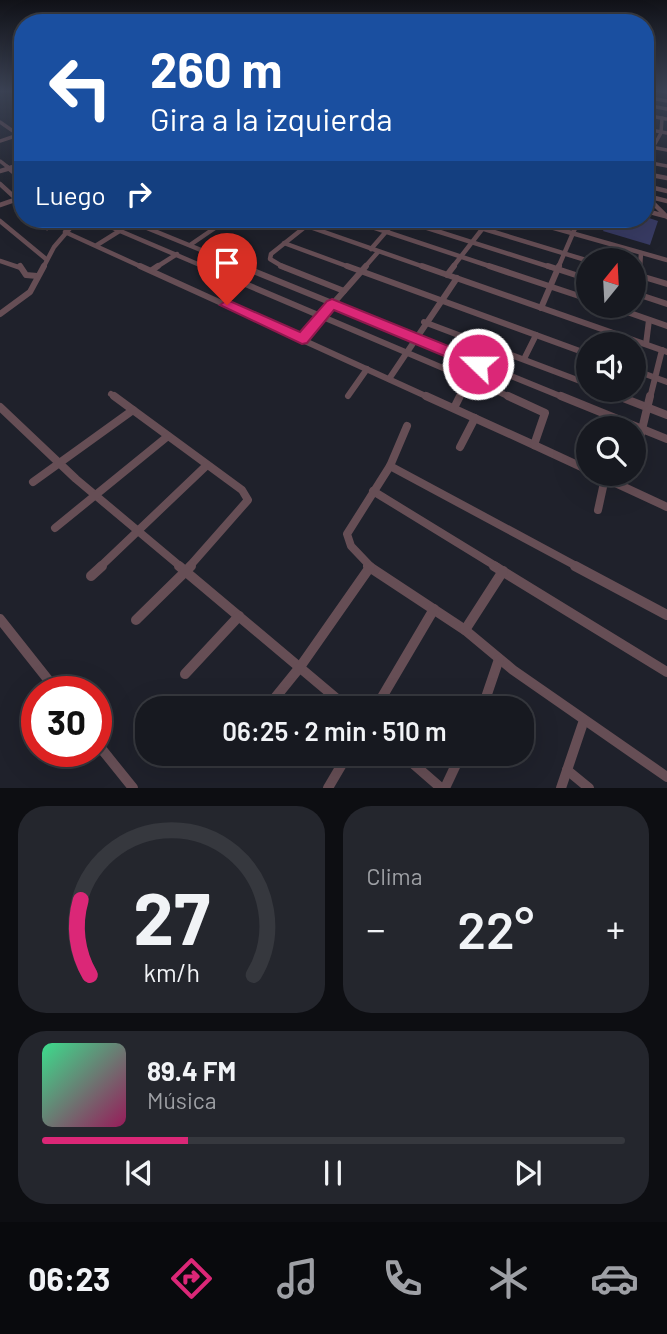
<!DOCTYPE html>
<html lang="es">
<head>
<meta charset="utf-8">
<style>
	body { margin:0; font-family:Barlow,sans-serif; background:#24262d; color:#f1f3f6; height:100vh; display:flex; flex-direction:column; font-size:26px; white-space:nowrap }
	* { box-sizing:border-box; margin:0 }
	p { font-size:23px; color:#9ea0a5 }
	.icon { flex:none; width:38px; height:38px; fill:none; stroke:currentColor; stroke-width:2; stroke-linecap:round; stroke-linejoin:round }
	.map { position:relative; height:788px; overflow:hidden }
	.side { display:flex; flex-direction:column; gap:18px; padding:18px; background:#0d0e12; flex:1 }
	.side>* { flex:none }
	.guide { position:absolute; left:14px; top:14px; width:640px; height:214px; border-radius:28px; box-shadow:0 7px 28px #0002,0 0 0 2px #36383e; background:#1a4fa0; color:#fff; overflow:hidden }
	.needle { width:46px; rotate:18deg }
	.buttons { position:absolute; left:576px; top:248px; display:grid; gap:14px }
	.buttons a { display:grid; place-items:center; width:70px; height:70px; border-radius:50%; background:#171920; box-shadow:0 7px 28px #0002,0 0 0 2px #36383e; font-size:35px }
	.speed { position:absolute; left:21px; top:676px; display:flex; gap:14px; font-size:35px; font-weight:700; text-align:center }
	.speed>* { display:grid; place-content:center; width:91px; height:91px; border-radius:50%; background:#171920; box-shadow:0 7px 28px #0002,0 0 0 2px #36383e; line-height:1 }
	.speed .limit { border:10px solid #d22; background:#fff; color:#111 }
	.pin { position:absolute; display:grid; place-items:center; width:60px; height:60px; color:#fff; margin:-72px -30px; border-radius:50% 50% 50% 0; rotate:-45deg; box-shadow:0 0 7px #0007 }
	.pin .icon { rotate:45deg }
	.me { position:absolute; width:77px; margin:-38px; rotate:292deg; stroke-linejoin:round; filter:drop-shadow(0 0 5px #0008) }
	.turn { display:flex; align-items:center; gap:24px; height:147px; padding:0 21px; font-size:32px }
	.turn .icon { width:91px; height:91px; stroke-width:2.5 }
	.turn b { display:block; font-size:49px; line-height:60px }
	.then { display:flex; align-items:center; height:66px; padding:0 21px; background:#0003; gap:14px; font-size:26px }
	.big { font-size:52px; font-weight:600; line-height:1.1 }
	.side .tile { flex:1; display:flex; flex-direction:column; justify-content:center; gap:10px; min-width:0; padding:0 24px; border-radius:28px; background:#24262d }
	.side .dial { align-items:center; gap:0 }
	.dial svg { height:182px; overflow:visible; fill:none; stroke:#36383e; stroke-width:7; stroke-linecap:round; text-anchor:middle }
	.dial text { fill:#f1f3f6; stroke:none }
	.song { display:flex; align-items:center; gap:21px }
	.cover { width:84px; height:84px; border-radius:10px; background:linear-gradient(135deg,hsl(150 70% 55%),hsl(330 70% 35%)) }
	.played { height:7px; border-radius:4px; background:linear-gradient(90deg,#db2777 25%,#36383e 25%) }
	.keys { display:flex; justify-content:space-around; direction:ltr }
	.heat { display:flex; justify-content:space-between; align-items:center; font-size:38px; direction:ltr }
	.side .tiles { flex:1; display:grid; gap:18px; grid-template-columns:1fr 1fr }
	.tile:last-child { grid-column:span 2 }
	.trip { position:absolute; left:135px; top:696px; width:399px; height:70px; border-radius:28px; background:#171920; box-shadow:0 7px 28px #0002,0 0 0 2px #36383e; font-weight:600; line-height:70px; text-align:center }
	.menu { display:flex; height:112px; justify-content:space-around; align-items:center; background:#090a0d; color:#9ea0a5 }
	.menu .icon { width:49px; height:49px }
	.menu .active { color:#db2777 }
	.menu b { font-size:32px; color:#f1f3f6 }
	.map>svg:first-child { display:block }
	.green { fill:#383b63 }
	.lines { fill:none; stroke-linecap:round; stroke-linejoin:round }
	.minor-far4 { stroke:#664e55; stroke-width:3.5 }
	.minor-far3 { stroke:#664e55; stroke-width:4.5 }
	.minor-far2 { stroke:#664e55; stroke-width:6 }
	.minor-far1 { stroke:#664e55; stroke-width:8 }
	.minor { stroke:#664e55; stroke-width:10 }
	.route { fill:#db2777; stroke:#8e194d; stroke-width:2 }
</style>
</head>
<body>
<div class="map">
<svg width="667" height="788" viewBox="0 0 667 788">
	<rect width="100%" height="100%" fill="#1f212b"/>
	<!-- green -->
	<path class="green" d="M646 217 658 221 650 245 603 231 609 219Z"/>
	<g class="lines">
		<!-- minor-far4 -->
		<g class="minor-far4">
			<path d="M663 91 667 92"/>
			<path d="M646 97 667 101"/>
			<path d="M646 105 667 109"/>
			<path d="M646 115 666 119"/>
			<path d="M0 122 23 138"/>
			<path d="M646 129 667 133"/>
			<path d="M0 141 18 135"/>
			<path d="M646 146 667 150"/>
			<path d="M646 160 661 133 662 118"/>
			<path d="M0 161 9 168"/>
			<path d="M646 162 667 166"/>
			<path d="M8 168 23 164"/>
		</g>
		<!-- minor-far3 -->
		<g class="minor-far3">
			<path d="M7 167 23 180"/>
			<path d="M0 171 14 167"/>
			<path d="M646 174 667 178"/>
			<path d="M0 184 23 205"/>
			<path d="M646 186 667 191"/>
			<path d="M646 196 667 217"/>
			<path d="M647 196 667 201"/>
			<path d="M0 205 23 197"/>
			<path d="M646 211 665 216"/>
			<path d="M37 219 47 228"/>
			<path d="M92 219 207 268"/>
			<path d="M125 219 245 268"/>
			<path d="M287 219 427 268"/>
			<path d="M348 219 495 268"/>
			<path d="M399 219 553 268"/>
			<path d="M451 219 589 261"/>
			<path d="M522 219 667 260"/>
			<path d="M0 221 46 259"/>
			<path d="M174 224 183 219"/>
			<path d="M65 232 144 268"/>
			<path d="M284 243 352 268"/>
			<path d="M97 245 121 230"/>
			<path d="M190 245 228 219"/>
			<path d="M371 249 397 219"/>
			<path d="M0 261 21 268"/>
			<path d="M43 268 54 247 78 219"/>
			<path d="M155 268 177 254"/>
			<path d="M285 268 270 259 271 254 315 219"/>
			<path d="M364 268 378 252"/>
			<path d="M452 268 490 219"/>
			<path d="M558 268 579 219"/>
			<path d="M640 268 641 253"/>
		</g>
		<!-- minor-far2 -->
		<g class="minor-far2">
			<path d="M20 266 26 275 37 276"/>
			<path d="M140 266 430 398"/>
			<path d="M203 266 490 388 499 372"/>
			<path d="M241 266 565 398"/>
			<path d="M281 266 344 291"/>
			<path d="M347 266 588 354"/>
			<path d="M422 266 667 352"/>
			<path d="M489 266 588 299"/>
			<path d="M548 266 588 279"/>
			<path d="M152 270 158 266"/>
			<path d="M634 274 667 284"/>
			<path d="M447 275 454 266"/>
			<path d="M634 292 640 266"/>
			<path d="M634 293 667 304"/>
			<path d="M610 306 667 326"/>
			<path d="M541 308 559 266"/>
			<path d="M0 314 30 292 44 266"/>
			<path d="M424 322 588 384"/>
			<path d="M302 339 366 266"/>
			<path d="M646 344 649 320"/>
			<path d="M524 359 536 335"/>
			<path d="M634 370 667 382"/>
			<path d="M389 379 457 278"/>
			<path d="M490 388 512 398"/>
			<path d="M603 390 623 398"/>
			<path d="M111 394 116 398"/>
			<path d="M348 396 367 369"/>
			<path d="M459 398 468 379"/>
			<path d="M650 398 662 350"/>
		</g>
		<!-- minor-far1 -->
		<g class="minor-far1">
			<path d="M114 396 133 410"/>
			<path d="M426 396 534 445 545 413 508 396"/>
			<path d="M561 396 667 439"/>
			<path d="M618 396 667 415"/>
			<path d="M0 407 76 479 181 567"/>
			<path d="M454 408 460 396"/>
			<path d="M534 445 588 470"/>
			<path d="M460 447 475 418"/>
			<path d="M634 448 638 446 650 396"/>
			<path d="M390 466 578 567"/>
			<path d="M596 474 667 507"/>
			<path d="M33 482 133 410 242 490 248 500 189 567"/>
			<path d="M373 491 497 567"/>
			<path d="M598 510 605 478"/>
			<path d="M55 528 168 436"/>
			<path d="M100 567 207 465"/>
			<path d="M371 567 351 546 347 534 390 466 407 426"/>
		</g>
		<!-- minor -->
		<g class="minor">
			<path d="M179 566 349 709"/>
			<path d="M368 566 465 630 513 670 667 777"/>
			<path d="M494 566 667 672"/>
			<path d="M575 566 667 615"/>
			<path d="M91 576 102 566"/>
			<path d="M0 619 57 691"/>
			<path d="M136 620 191 566"/>
			<path d="M465 630 503 571"/>
			<path d="M185 674 239 616"/>
			<path d="M266 709 300 667 370 567"/>
			<path d="M375 709 434 609"/>
			<path d="M482 709 499 659"/>
			<path d="M96 742 133 788"/>
			<path d="M402 754 441 788"/>
			<path d="M567 770 589 788"/>
			<path d="M328 788 348 754"/>
			<path d="M445 788 461 754"/>
			<path d="M561 788 584 720"/>
		</g>
	</g>
	<!-- sky -->
	<linearGradient id="sky" x2="0" y2="1"><stop stop-color="#111218"/><stop offset="0.45" stop-color="#3c4355"/><stop offset="1" stop-color="#3c4355" stop-opacity="0"/></linearGradient>
	<rect width="667" height="202" fill="url(#sky)"/>
	<!-- route -->
	<path class="route" d="M332 299 483 360 486 364 478 369 473 368 334 310 307 343 302 344 220 305 227 300 232 302 300 332 327 301Z"/>
</svg>
<div class="buttons">
<a><svg class="needle" viewBox="-14 -14 28 28"><path d="M0-13l5 13h-10z" fill="#e53935"/><path d="M0 13l5-13h-10z" fill="#9ea0a5"/></svg></a>
<a><svg class="icon" aria-label="sound" viewBox="0 0 24 24"><path d="M4 9h4l5-4v14l-5-4H4zM17 9q2 3 0 6"/></svg></a>
<a><svg class="icon" aria-label="search" viewBox="0 0 24 24"><circle cx="10" cy="10" r="6"/><path d="M15 15l6 6"/></svg></a>
</div>
<div class="speed"><div class="limit">30</div></div>
<div class="pin" style="left:227px;top:305px;background:#d93025"><svg class="icon" aria-label="arrive" viewBox="0 0 24 24"><path d="M6 21V4h12l-3 4 3 4H6"/></svg></div>
<svg class="me" style="left:478px;top:364px" viewBox="-20 -20 40 40"><circle r="17" fill="#db2777" stroke="#fff" stroke-width="3"/><path d="M0-11L8 9 0 5-8 9z" fill="#fff"/></svg>
<div class="trip">06:25 · 2 min · 510 m</div>
<div class="guide">
<div class="turn"><svg class="icon" aria-label="left" viewBox="0 0 24 24"><path d="M17 20v-9H6M10 6l-5 5 5 5"/></svg><div><b>260 m</b>Gira a la izquierda</div></div>
<div class="then">Luego<svg class="icon" aria-label="right" viewBox="0 0 24 24"><path d="M7 20v-9h11M14 6l5 5-5 5"/></svg></div>
</div>
</div>
<section class="side">
<div class="tiles">
<div class="tile dial"><svg viewBox="0 0 100 80">
<path d="M14 69A42 42 0 1 1 86 69"/>
<path d="M14 69A42 42 0 0 1 10 36" stroke="#db2777"/>
<text x="50" y="56" font-size="32" font-weight="700">27</text>
<text x="50" y="72" font-size="11">km/h</text>
</svg></div>
<div class="tile"><p>Clima</p>
<div class="heat"><a>−</a><b class="big">22°</b><a>+</a></div>
</div>
<div class="tile">
<div class="song"><i class="cover"></i><div><b>89.4 FM</b><p>Música</p></div></div>
<div class="played"></div>
<div class="keys"><svg class="icon" aria-label="previous" viewBox="0 0 24 24"><path d="M18 5L8 12l10 7zM5 5v14"/></svg><svg class="icon" aria-label="pause" viewBox="0 0 24 24"><path d="M8 5v14M16 5v14"/></svg><svg class="icon" aria-label="next" viewBox="0 0 24 24"><path d="M6 5l10 7-10 7zM19 5v14"/></svg></div>
</div>
</div>
</section>
<nav class="menu">
<b>06:23</b>
<svg class="icon active" aria-label="directions" viewBox="0 0 24 24"><path d="M12 3l9 9-9 9-9-9zM9 14v-3h6M13 9l2 2-2 2"/></svg>
<svg class="icon" aria-label="music" viewBox="0 0 24 24"><path d="M9 18V5l10-2v13"/><circle cx="6" cy="18" r="3"/><circle cx="16" cy="16" r="3"/></svg>
<svg class="icon" aria-label="phone" viewBox="0 0 24 24"><path d="M5 4h4l2 5-3 2q2 4 5 5l2-3 5 2v4C11 20 4 13 5 4z"/></svg>
<svg class="icon" aria-label="climate" viewBox="0 0 24 24"><path d="M12 3v18M4 7l16 10M4 17L20 7"/></svg>
<svg class="icon" aria-label="car" viewBox="0 0 24 24"><path d="M5 17H2v-5l4-1 3-4h7l3 4 3 1v5h-3M9 17h6M6 11h13"/><circle cx="7" cy="17" r="2"/><circle cx="17" cy="17" r="2"/></svg>
</nav>
</body>
</html>
